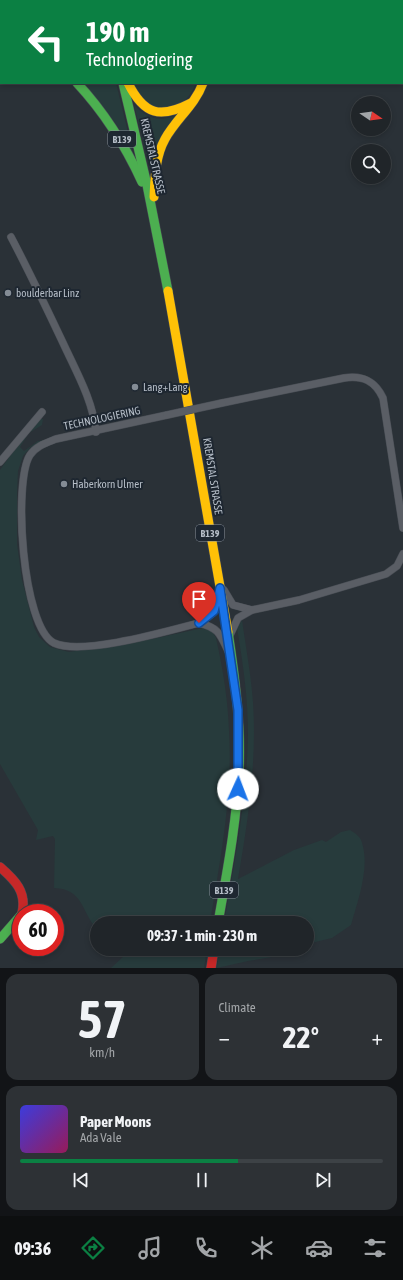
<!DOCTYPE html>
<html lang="en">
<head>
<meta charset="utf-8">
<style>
	body { margin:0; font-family:"Asap Condensed",sans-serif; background:#2d3135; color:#f1f3f6; height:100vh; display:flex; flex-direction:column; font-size:15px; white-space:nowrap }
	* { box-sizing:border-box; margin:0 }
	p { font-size:13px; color:#a2a5a8 }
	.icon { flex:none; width:22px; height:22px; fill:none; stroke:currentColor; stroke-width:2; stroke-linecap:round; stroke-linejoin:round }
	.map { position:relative; height:968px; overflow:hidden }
	.side { display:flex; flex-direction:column; gap:6px; padding:6px; background:#121417; flex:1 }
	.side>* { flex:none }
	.guide { position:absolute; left:0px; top:0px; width:403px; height:84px; box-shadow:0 2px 6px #0003,0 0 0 1px #3d4246; background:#0b8043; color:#fff; overflow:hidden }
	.needle { width:26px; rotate:103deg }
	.controls { position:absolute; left:351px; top:96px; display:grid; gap:8px }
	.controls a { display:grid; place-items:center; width:40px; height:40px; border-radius:50%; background:#202529; box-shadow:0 2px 6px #0003,0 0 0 1px #3d4246; font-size:20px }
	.speed { position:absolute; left:12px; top:904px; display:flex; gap:8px; font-size:20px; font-weight:700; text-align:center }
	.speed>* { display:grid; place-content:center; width:52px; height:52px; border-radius:50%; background:#202529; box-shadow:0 2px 6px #0003,0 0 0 1px #3d4246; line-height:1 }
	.speed .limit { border:6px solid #d22; background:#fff; color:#111 }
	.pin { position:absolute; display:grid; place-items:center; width:34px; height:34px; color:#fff; margin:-41px -17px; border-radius:50% 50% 50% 0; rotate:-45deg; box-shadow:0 0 4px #0007 }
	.pin .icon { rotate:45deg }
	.me { position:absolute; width:44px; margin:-22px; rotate:2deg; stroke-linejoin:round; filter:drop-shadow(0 0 3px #0008) }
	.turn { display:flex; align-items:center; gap:14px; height:84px; padding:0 20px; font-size:18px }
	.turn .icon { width:52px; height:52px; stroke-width:2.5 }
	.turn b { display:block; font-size:28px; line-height:34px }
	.big { font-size:30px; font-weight:700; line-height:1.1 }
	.side .widget { flex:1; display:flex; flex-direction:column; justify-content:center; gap:6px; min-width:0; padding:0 14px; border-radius:12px; background:#2d3135 }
	.side .dial { align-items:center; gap:0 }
	.dial b { font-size:52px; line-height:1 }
	.song { display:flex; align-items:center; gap:12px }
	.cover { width:48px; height:48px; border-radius:6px; background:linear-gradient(135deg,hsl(240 70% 55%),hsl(330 70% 35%)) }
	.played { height:4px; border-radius:2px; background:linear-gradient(90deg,#0b8043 60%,#3d4246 60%) }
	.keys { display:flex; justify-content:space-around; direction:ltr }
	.heat { display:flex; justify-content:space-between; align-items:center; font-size:22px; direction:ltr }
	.side .tiles { flex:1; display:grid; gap:6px; grid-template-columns:1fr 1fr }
	.widget:last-child { grid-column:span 2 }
	.trip { position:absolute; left:90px; top:916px; width:224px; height:40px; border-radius:20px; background:#202529; box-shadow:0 2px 6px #0003,0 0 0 1px #3d4246; font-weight:700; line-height:40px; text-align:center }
	.tabs { display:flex; height:64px; justify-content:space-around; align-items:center; background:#0d0f10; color:#a2a5a8 }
	.tabs .icon { width:28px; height:28px }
	.tabs .current { color:#0b8043 }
	.tabs b { font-size:18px; color:#f1f3f6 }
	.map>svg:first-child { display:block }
	.green { fill:#273b3c }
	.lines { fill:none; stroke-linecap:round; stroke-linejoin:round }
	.street-casing { stroke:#484d54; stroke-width:8 }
	.fast-casing { stroke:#484d54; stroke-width:10 }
	.slow-casing { stroke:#484d54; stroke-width:10 }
	.jam-casing { stroke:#484d54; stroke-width:10 }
	.street { stroke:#5a5e65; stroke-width:7 }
	.fast { stroke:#4caf50; stroke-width:9 }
	.slow { stroke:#ffc107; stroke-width:9 }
	.jam { stroke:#c62828; stroke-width:9 }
	.street-bridge-casing { stroke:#484d54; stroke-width:8; stroke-linecap:butt }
	.street-bridge { stroke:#5a5e65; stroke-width:7 }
	.route-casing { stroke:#114b97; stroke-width:10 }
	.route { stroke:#1a73e8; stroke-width:7 }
	.poi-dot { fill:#848c95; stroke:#1e2731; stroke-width:1.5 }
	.labels { text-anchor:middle; stroke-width:4; stroke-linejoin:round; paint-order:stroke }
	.shield { fill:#1e2731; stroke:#88909a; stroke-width:1 }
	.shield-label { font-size:10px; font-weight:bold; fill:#b5bdc7 }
	.street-label { font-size:11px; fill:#b5bdc7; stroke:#1e2731 }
	.poi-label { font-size:11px; fill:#b5bdc7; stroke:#1e2731; text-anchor:start }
</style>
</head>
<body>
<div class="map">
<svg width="403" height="968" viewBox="0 0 403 968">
	<rect width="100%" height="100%" fill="#2a3137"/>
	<!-- green -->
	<g class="green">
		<path d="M81 83H116L133 153C119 125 103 106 81 83Z"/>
		<path d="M133 83H196C182 118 147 118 133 83Z"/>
		<path d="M134 105C148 119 158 122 178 115 163 130 153 147 150 169Z"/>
		<path d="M39 418 43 419 42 425 29 433 20 447 24 451 38 441 47 440 31 447 23 456 18 471 17 493V544L22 580 34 627 39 637 50 647 69 652 152 639 203 628C210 628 213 632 216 638 223 669 228 700 229 731 233 795 220 860 210 923H97V929C81 912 84 889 54 888L55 839 53 836 36 840 38 830 0 764V470L23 438Z"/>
		<path d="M242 620C246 648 251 675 253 702 257 761 248 821 238 879L294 850 322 840 326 842 341 832 350 830C355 833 361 837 362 843 370 868 358 900 351 925L332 938 307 944V923H224C235 860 247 798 248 734 248 698 243 663 237 628Z"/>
		<path d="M116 949H207L204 968H111L123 957Z"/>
		<path d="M219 949H295L278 956 248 961 217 968Z"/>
	</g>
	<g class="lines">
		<!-- street casing -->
		<g class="street-casing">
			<g id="street">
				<path d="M11 237C30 273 47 309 64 345 77 373 93 401 96 432"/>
				<path d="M222 403 344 378C363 375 375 381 383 398L403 528"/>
				<path d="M167 415 56 439C46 443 36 446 30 455 13 481 22 627 54 643 82 656 168 631 199 623L213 613 219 591"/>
				<path d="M0 462 42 412"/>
				<path d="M224 590 233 605 252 610"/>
				<path d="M199 623C219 628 220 634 228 651"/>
				<path d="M230 635 238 618 252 610 299 600 386 574 397 566 403 554"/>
			</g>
		</g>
		<!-- fast casing -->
		<g class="fast-casing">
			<g id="fast">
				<path d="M77 83C105 113 125 145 142 182"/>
				<path d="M123 83 147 185 168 291"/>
				<path d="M218 923C227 872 237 821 239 769 241 723 235 677 228 632"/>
				<path d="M0 939 21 915"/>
			</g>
		</g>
		<!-- slow casing -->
		<g class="slow-casing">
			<g id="slow">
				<path d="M55 0V1"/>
				<path d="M0 70H1"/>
				<path d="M128 83C144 115 160 119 191 103"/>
				<path d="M154 197C155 178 155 157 165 139 176 119 195 105 203 83"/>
				<path d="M168 291 228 632"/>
			</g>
		</g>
		<!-- jam casing -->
		<g class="jam-casing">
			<g id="jam">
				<path d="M99 0V1"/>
				<path d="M0 867C15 880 27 892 22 913"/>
				<path d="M211 968 214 949"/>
			</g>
		</g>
		<!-- street -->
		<use href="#street" class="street"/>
		<!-- fast -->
		<use href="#fast" class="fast"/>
		<!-- slow -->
		<use href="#slow" class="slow"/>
		<!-- jam -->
		<use href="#jam" class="jam"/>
		<!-- street-bridge casing -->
		<g class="street-bridge-casing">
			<path id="street-bridge" d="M167 415 222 403"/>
		</g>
		<!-- street-bridge -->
		<use href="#street-bridge" class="street-bridge"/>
	</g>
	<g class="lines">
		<!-- route casing -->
		<g class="route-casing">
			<path id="route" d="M199 623 214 611 220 588 238 710V789"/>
		</g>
		<!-- route -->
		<use href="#route" class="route"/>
	</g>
	<!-- markers -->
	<g class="poi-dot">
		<circle cx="8" cy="293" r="4"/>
		<circle cx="135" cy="387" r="4"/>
		<circle cx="64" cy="484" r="4"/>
	</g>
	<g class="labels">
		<!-- shield labels -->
		<g class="shield">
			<rect x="108" y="131" width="28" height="16" rx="3"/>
			<rect x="196" y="525" width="28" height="16" rx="3"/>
			<rect x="210" y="882" width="28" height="16" rx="3"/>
		</g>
		<g class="shield-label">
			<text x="122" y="143">B139</text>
			<text x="210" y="537">B139</text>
			<text x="224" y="894">B139</text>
		</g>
		<!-- street labels -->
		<g class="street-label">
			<text transform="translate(153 156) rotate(77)" y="4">KREMSTAL STRASSE</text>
			<text transform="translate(102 418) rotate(-12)" y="4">TECHNOLOGIERING</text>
			<text transform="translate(213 476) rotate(81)" y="4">KREMSTAL STRASSE</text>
		</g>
		<!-- poi labels -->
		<g class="poi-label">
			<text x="16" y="297">boulderbar Linz</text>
			<text x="143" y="391">Lang+Lang</text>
			<text x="72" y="488">Haberkorn Ulmer</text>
		</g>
	</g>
</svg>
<div class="controls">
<a><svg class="needle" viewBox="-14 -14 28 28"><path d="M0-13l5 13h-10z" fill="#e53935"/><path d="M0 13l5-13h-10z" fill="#a2a5a8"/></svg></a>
<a><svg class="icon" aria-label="search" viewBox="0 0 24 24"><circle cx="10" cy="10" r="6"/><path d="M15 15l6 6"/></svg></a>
</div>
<div class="speed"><div class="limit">60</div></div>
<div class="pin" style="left:199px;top:623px;background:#d93025"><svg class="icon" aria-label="arrive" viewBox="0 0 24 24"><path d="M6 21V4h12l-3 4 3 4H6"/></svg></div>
<svg class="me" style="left:238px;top:789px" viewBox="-20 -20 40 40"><circle r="19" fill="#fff"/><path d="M0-13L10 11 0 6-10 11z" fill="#1a73e8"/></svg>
<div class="trip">09:37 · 1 min · 230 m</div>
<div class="guide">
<div class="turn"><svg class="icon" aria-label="left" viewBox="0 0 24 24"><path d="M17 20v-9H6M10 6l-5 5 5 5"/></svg><div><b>190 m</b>Technologiering</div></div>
</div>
</div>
<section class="side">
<div class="tiles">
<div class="widget dial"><b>57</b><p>km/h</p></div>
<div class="widget"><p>Climate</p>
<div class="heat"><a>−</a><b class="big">22°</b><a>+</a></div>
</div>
<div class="widget">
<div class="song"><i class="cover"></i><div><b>Paper Moons</b><p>Ada Vale</p></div></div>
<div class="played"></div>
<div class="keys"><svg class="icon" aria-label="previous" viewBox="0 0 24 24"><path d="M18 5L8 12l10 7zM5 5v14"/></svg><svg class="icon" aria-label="pause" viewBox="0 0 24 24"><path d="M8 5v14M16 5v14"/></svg><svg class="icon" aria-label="next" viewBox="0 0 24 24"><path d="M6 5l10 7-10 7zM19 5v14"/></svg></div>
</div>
</div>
</section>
<nav class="tabs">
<b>09:36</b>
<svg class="icon current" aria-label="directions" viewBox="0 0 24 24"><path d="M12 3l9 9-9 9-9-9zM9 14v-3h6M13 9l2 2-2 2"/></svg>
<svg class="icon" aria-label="music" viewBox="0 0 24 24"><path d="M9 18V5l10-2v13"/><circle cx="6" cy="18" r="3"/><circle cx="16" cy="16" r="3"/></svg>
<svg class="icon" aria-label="phone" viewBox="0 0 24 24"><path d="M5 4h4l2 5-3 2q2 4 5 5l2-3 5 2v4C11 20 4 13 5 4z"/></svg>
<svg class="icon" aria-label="climate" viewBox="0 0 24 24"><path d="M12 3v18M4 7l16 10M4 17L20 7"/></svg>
<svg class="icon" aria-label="car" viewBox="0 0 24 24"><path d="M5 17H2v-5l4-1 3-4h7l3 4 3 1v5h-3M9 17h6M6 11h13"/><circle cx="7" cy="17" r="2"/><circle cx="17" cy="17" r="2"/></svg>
<svg class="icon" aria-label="filters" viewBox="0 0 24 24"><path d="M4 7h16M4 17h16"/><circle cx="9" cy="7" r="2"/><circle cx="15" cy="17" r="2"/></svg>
</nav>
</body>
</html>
